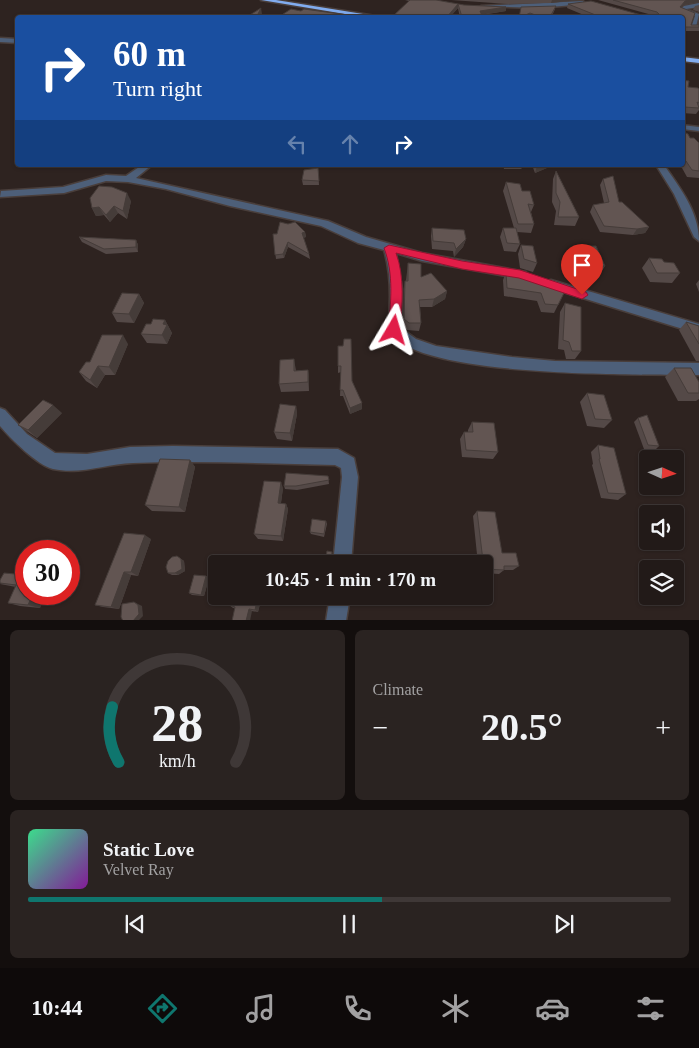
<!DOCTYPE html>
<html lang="en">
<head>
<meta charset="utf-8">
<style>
	body { margin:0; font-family:Georgia,serif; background:#2a2321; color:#f1f3f6; height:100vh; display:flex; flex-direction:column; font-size:19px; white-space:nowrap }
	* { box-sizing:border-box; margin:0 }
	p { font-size:16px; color:#a2a1a2 }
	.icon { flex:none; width:28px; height:28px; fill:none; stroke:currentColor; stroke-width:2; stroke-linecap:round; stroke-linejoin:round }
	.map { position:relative; height:620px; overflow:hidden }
	.side { display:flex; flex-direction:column; gap:10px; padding:10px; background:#130e0d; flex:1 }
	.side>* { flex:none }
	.top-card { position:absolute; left:15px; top:15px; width:670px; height:152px; border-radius:5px; box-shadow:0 1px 4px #0004,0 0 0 1px #3f3837; background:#1a4fa0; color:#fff; overflow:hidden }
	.needle { width:32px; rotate:93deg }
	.controls { position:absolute; left:639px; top:450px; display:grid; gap:10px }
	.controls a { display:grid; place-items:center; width:45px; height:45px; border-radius:5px; background:#221a18; box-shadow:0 1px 4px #0004,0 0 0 1px #3f3837; font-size:25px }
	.speed { position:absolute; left:15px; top:540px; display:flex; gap:10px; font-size:25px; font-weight:700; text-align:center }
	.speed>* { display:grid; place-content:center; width:65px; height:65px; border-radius:50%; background:#221a18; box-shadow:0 1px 4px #0004,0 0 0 1px #3f3837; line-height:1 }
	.speed .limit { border:8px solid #d22; background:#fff; color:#111 }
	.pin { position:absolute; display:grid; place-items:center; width:42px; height:42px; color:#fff; margin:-51px -21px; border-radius:50% 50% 50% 0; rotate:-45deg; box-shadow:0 0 5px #0007 }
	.pin .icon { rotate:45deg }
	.me { position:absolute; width:55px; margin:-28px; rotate:7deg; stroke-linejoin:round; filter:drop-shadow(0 0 4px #0008) }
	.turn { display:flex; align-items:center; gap:18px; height:105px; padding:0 15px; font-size:22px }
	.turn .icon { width:65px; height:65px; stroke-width:2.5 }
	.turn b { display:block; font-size:35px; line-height:42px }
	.lanes { display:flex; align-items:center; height:48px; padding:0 15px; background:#0003; justify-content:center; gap:25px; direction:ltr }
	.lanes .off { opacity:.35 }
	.big { font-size:38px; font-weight:700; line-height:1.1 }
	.side .card { flex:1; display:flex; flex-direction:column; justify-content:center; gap:8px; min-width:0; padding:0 18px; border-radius:8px; background:#2a2321 }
	.side .dial { align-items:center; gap:0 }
	.dial svg { height:130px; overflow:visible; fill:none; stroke:#3f3837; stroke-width:7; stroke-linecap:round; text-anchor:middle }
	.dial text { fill:#f1f3f6; stroke:none }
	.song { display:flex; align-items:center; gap:15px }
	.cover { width:60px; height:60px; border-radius:8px; background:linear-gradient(135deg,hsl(150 70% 55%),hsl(290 70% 35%)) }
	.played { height:5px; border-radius:2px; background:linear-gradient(90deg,#0f766e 55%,#3f3837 55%) }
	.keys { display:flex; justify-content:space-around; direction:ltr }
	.heat { display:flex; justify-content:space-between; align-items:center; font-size:28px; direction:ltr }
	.side .tiles { flex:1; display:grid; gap:10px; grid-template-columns:1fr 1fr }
	.card:last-child { grid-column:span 2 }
	.trip { position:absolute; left:208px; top:555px; width:285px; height:50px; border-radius:5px; background:#221a18; box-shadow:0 1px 4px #0004,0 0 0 1px #3f3837; font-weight:700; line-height:50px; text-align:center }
	.tab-bar { display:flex; height:80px; justify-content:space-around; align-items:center; background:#0e0a0a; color:#a2a1a2 }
	.tab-bar .icon { width:35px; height:35px }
	.tab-bar .current { color:#0f766e }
	.tab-bar b { font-size:22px; color:#f1f3f6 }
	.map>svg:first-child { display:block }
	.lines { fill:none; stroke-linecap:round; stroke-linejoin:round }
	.street-casing { stroke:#493e3b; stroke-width:3 }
	.highway-casing { stroke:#493e3b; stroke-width:3 }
	.street { fill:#4d5f79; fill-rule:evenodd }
	.highway { fill:#81acee; fill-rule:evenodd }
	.wall { fill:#544947 }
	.shaded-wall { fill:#453c39 }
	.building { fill:#625552; stroke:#453c39 }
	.route { fill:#e11d48; stroke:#92132f }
</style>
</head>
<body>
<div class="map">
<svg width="699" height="621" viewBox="0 0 699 621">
	<rect width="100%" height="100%" fill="#2e2320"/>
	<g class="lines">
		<!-- street casing -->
		<g class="street-casing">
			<g id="street">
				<path d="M583 1 585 4 539 8 481 6Z"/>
				<path d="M699 3V7L686 9 699 14 696 27 691 28 695 16 680 10 684 6Z"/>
				<path d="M0 38 18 39V43L0 42Z"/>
				<path d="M682 125 699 127V131L682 129Z"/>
				<path d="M142 165H152L136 178 328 221 366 237 422 253 526 272 528 275 522 279 422 261 396 253 402 289 401 328 416 339 436 346 512 357 555 361 699 363V375C644 374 413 379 388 330 391 303 392 276 384 250L358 243 321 226 230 206 166 189 128 182 106 181 64 193 0 197 1 191 63 187 106 175 126 176Z"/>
				<path d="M656 165H664C680 188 699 212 699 241L694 237 674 194Z"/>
				<path d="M551 280 699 324V334L547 287 545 284 547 281Z"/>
				<path d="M0 408 5 410 27 434 55 453 87 454 130 447 173 446 338 449 354 458 358 477 351 564H333L342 477 341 468 335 465C268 464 200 460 133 463 106 464 80 475 53 469 37 465 11 439 0 426Z"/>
				<path d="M330 596H350L346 621H326Z"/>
			</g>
		</g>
		<!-- highway casing -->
		<g class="highway-casing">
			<g id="highway">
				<path d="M261 0H276L388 18H369Z"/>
				<path d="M682 57 699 59V63L682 61Z"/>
			</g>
		</g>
		<!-- street -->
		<use href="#street" class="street"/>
		<!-- highway -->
		<use href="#highway" class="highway"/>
	</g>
	<!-- wall -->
	<g class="wall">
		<path d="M405 0H436L464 5 506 7V11L482 15 483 18H460L458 8 449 18H391L409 1Z"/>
		<path d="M451 0H577L551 3 508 4Z"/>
		<path d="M598 0H699V2L683 5 681 7 691 25H698L699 19V31H682V18H591L567 8 568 4 645 16 652 15Z"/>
		<path d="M699 5V12L693 10 695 6Z"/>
		<path d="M521 7 555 9 551 18H532L529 16Z"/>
		<path d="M682 80 688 87 699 89V110L696 114 682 113Z"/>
		<path d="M682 131 690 138 699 143V178L687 177 682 168 671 166 672 165H682Z"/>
		<path d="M503 165H525L521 169H504Z"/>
		<path d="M532 165H554L535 173Z"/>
		<path d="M318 168 319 185H303L302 180Z"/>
		<path d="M556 171 579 217 575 226 554 225 556 211 552 202 553 179Z"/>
		<path d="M603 179 619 202 649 227 645 233 633 235 600 232 590 212 593 205 604 203 600 185Z"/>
		<path d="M506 182 522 191 534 205 531 212 534 224 531 233 517 232 520 244 516 252 504 251 500 237 503 228H514L503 191Z"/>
		<path d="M131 201 127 219 118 213 110 222 104 215 96 216 92 208Z"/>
		<path d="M432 228 466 239 463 247 454 257 453 251 432 249 431 236Z"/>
		<path d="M305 232 306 237 303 238 309 254 310 259 288 247 284 258 276 259 273 234Z"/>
		<path d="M79 237 136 240 138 245V252L106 254 82 242Z"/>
		<path d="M521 245 537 263 533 272 520 268 518 254Z"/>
		<path d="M580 246 605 266 600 274 586 273 576 254Z"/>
		<path d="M649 258 664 262 680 273 672 283 650 282 642 268Z"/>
		<path d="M408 263 421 277 447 291 445 299 432 307H420L421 323 419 331 407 330 403 327 404 289 405 281H406Z"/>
		<path d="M506 272 540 280 567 287 554 313 541 312 537 301 504 296 503 280Z"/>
		<path d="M699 280V292L696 284Z"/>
		<path d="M139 294 144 303 134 323 117 322 112 313Z"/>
		<path d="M565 303 581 351 575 359H566L564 350 558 349 560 312Z"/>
		<path d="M165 320 172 333 167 344 147 343 141 334 151 324Z"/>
		<path d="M686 322 699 326V361H696L679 330Z"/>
		<path d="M128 344 115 375H105L97 388 86 381 79 372 90 362Z"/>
		<path d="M338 346 352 381 362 403V409L350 414 343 396H340L341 372 338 373Z"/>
		<path d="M294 359 296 371 308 370 309 378V391L281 392 279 384Z"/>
		<path d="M674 368 699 382V399L696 401H678L665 377Z"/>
		<path d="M587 393 612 420 604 428 587 426 580 402Z"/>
		<path d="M296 406 297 414 292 441 277 439 274 432Z"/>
		<path d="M62 413 37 438 28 432 18 424Z"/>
		<path d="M638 418 659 446 655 450 644 449 634 422Z"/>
		<path d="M472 422 498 452 493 459 462 457 460 439 464 432H468V430Z"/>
		<path d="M598 445 626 494 618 500 601 498 592 465 593 464 591 452Z"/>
		<path d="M190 460 195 467 185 512 152 511 145 505Z"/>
		<path d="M328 476 329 484 297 490 285 489 284 486Z"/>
		<path d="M283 488 281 503 286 504 288 509 283 541 258 539 254 534Z"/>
		<path d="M477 511 502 553 519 566 513 570H504L499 574 484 573V564H478L473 516Z"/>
		<path d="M326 521 327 524 324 537 311 534 310 532Z"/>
		<path d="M151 539 138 576 131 575 119 609 103 607 95 605Z"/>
		<path d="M177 556 184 561 185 571 178 575H172L168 573Z"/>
		<path d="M26 575V594H45L40 608 20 606 8 603 16 587 0 584Z"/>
		<path d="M206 576 209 578 204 596 192 595 189 593Z"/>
		<path d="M262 596 258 612 233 608 229 605Z"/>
	</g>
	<!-- shaded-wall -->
	<g class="shaded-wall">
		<path d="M552 0H577L551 3Z"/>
		<path d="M689 0H699V2L683 5 678 11 685 1Z"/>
		<path d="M458 4V8L449 18H446Z"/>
		<path d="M506 7V11L479 15 480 11Z"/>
		<path d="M261 8 262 14 260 18H256Z"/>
		<path d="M530 13 529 16 527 18H521Z"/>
		<path d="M539 165H554L535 173 537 166Z"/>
		<path d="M127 193 131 201 127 219 123 211Z"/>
		<path d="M114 206 118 213 110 222 106 215Z"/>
		<path d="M99 207 104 215 96 216 92 208Z"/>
		<path d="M649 227 645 233 633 235 637 229Z"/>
		<path d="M305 232 306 237 302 238V233Z"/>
		<path d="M466 239 463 247 454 257 456 249Z"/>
		<path d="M136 240 138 245V252L136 247Z"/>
		<path d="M288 242V247L284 258 283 254Z"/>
		<path d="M447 291 445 299 432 307 434 299Z"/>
		<path d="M139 294 144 303 134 323 129 314Z"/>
		<path d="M165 320 172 333 167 344 162 335 163 324Z"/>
		<path d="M123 335 128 344 115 375 109 367Z"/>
		<path d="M98 366 105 375 97 388 90 380Z"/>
		<path d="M308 370 309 378V391L308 382Z"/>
		<path d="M362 403V409L350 414V408Z"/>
		<path d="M53 405 62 413 37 438 28 430Z"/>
		<path d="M296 406 297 414 292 441 290 433Z"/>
		<path d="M190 460 195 467 185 512 179 507Z"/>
		<path d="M281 482 283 488 280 509 278 503Z"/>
		<path d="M286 504 288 509 283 541 281 536Z"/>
		<path d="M145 535 151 539 138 576 131 572Z"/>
		<path d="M181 559 184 561 185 571 178 575 175 573Z"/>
		<path d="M124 572 131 575 119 609 111 607Z"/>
		<path d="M70 573 76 575 71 587 69 586V578Z"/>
		<path d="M206 576 209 578 204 596 201 595Z"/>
		<path d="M33 594H45L40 608 28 605Z"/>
		<path d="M258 596H262L258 612 255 610Z"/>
		<path d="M134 602 142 606 143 616 138 621H133Z"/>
		<path d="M249 609 252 611 250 621H246Z"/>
	</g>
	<!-- building -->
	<g class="building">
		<path d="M410 0H436L464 5 506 7 480 11 483 18 462 17 458 4 446 18H391Z"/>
		<path d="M613 0H689L685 1 680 7 695 13 691 25H699V23V27H682V18H622L618 16 612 18H603L568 4 591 1 645 16 659 14 657 12Z"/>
		<path d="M556 6 551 15 538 16 530 13 519 18 521 7Z"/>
		<path d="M261 8 256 18H245Z"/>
		<path d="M291 9 301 11 304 9 348 15 345 18H277Z"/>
		<path d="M682 80 689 81 688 87 698 88 699 89V103L697 102 699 108 684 107 683 109 682 107Z"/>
		<path d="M682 131 688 134 690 138H694L699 143V171L692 170 686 161 682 160Z"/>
		<path d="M318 168 319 181 302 180 304 170Z"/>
		<path d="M556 171 579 217H558L560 202 556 193Z"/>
		<path d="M613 176 619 202H622L649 227 637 229 604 226 593 205 609 202 603 179Z"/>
		<path d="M506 182 520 184 522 191H530L534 205 528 204 534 224H518Z"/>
		<path d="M99 186 112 187 127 193 123 211 114 206 106 215 99 207 92 208 90 198Z"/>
		<path d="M280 222 288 224 295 222 305 232 302 233 309 254 288 242 283 254 275 255 273 234H277Z"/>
		<path d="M432 228 464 230 466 239 456 249 454 243 433 241Z"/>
		<path d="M503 228H516L520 244 507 243Z"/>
		<path d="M79 237 136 240V247L104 249Z"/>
		<path d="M521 245 533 246 537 263 524 259Z"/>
		<path d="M580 246H596L605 266H591Z"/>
		<path d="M649 258 662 259 664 262 674 263 680 273H657Z"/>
		<path d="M408 263 421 264V277L431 273 447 291 434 299 419 300 421 323H409L404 319 405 281H408Z"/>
		<path d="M506 272 526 273 540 278V280H547L567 287 558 305 545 304 541 293 507 288Z"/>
		<path d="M122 293 139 294 129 314 112 313Z"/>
		<path d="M565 303 581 307V351H572L569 342 563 340Z"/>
		<path d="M153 319 165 320 163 324 167 325 162 335 141 334 146 324H151Z"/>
		<path d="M686 322 699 326V344Z"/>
		<path d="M102 335H123L109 367 98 366 90 380 79 372 86 362H90Z"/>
		<path d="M344 339H351L352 381 362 403 350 408 343 390H340L341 366H338V346H343Z"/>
		<path d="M294 359V371L308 370V382L279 384 280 360Z"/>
		<path d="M674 368H691L699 382V393H688Z"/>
		<path d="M587 393 604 395 612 420 595 419Z"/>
		<path d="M43 400 53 405 28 430 18 425Z"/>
		<path d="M280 404 296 406 290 433 274 432Z"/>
		<path d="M647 415 659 446 648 445 638 418Z"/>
		<path d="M472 422 494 423 498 452 466 450 464 432H473Z"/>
		<path d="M598 445 614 448 626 494 608 493 599 459H600Z"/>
		<path d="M160 459 190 460 179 507 145 505Z"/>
		<path d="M286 473 328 476 329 480 296 486H284Z"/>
		<path d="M264 481 281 482 278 503 286 504 281 536 254 534Z"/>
		<path d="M477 511 495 512 502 553H516L519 566H504V570L484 569Z"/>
		<path d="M312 519 326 521 324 534 310 532Z"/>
		<path d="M124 533 145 535 131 572H124L111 607 95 605Z"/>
		<path d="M327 551 332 552 331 563 338 564 325 563Z"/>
		<path d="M177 556 181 559 182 569 175 573H168L166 567 168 561 172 557Z"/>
		<path d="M242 558 279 564H240Z"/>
		<path d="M4 573 26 575V594H33L28 605 8 603 16 585 0 583V580Z"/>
		<path d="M194 575 206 576 201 595 189 593Z"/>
		<path d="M231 596H258L255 610 249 609 246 621H232L235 607 229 605Z"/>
		<path d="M134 602 138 605 139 614 133 621H123L121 617 122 604Z"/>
	</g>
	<!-- route -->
	<path class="route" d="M389 245 462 261 520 270 586 292 588 295 582 299 519 278 462 269 396 253C405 277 402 306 400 330L398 333H390L388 330C391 303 394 274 384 248Z"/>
</svg>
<div class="controls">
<a><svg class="needle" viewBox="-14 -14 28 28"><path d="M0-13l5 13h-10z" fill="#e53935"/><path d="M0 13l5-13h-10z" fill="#a2a1a2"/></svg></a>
<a><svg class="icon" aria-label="sound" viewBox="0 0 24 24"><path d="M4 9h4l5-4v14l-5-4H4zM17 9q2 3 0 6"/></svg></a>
<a><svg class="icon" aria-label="layers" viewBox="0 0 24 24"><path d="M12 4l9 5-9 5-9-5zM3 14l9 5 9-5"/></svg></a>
</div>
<div class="speed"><div class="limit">30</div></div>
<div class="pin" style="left:582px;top:295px;background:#d93025"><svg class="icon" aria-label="arrive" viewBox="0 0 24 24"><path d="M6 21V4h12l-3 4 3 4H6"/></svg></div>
<svg class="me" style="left:394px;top:330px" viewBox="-20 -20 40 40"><path d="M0-17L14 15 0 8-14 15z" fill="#e11d48" stroke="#fff" stroke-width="4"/></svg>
<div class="trip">10:45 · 1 min · 170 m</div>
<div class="top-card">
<div class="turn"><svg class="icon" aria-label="right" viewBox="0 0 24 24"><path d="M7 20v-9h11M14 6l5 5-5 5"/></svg><div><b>60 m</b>Turn right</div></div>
<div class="lanes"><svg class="icon off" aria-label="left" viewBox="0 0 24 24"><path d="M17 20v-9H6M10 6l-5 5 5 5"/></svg><svg class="icon off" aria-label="ahead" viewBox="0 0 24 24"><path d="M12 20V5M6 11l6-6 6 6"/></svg><svg class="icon" aria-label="right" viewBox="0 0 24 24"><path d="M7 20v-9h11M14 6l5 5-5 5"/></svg></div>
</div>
</div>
<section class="side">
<div class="tiles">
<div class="card dial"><svg viewBox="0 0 100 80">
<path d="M14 69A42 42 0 1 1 86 69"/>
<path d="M14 69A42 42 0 0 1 10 35" stroke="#0f766e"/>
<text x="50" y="56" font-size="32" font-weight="700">28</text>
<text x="50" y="72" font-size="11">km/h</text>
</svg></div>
<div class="card"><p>Climate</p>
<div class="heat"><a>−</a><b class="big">20.5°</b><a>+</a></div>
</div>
<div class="card">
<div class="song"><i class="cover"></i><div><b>Static Love</b><p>Velvet Ray</p></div></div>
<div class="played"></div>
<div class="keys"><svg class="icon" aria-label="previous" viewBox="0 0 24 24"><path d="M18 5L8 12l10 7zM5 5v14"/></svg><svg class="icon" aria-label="pause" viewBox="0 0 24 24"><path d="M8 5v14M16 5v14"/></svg><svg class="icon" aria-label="next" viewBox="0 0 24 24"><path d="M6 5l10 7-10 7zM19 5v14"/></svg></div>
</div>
</div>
</section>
<nav class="tab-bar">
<b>10:44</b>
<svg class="icon current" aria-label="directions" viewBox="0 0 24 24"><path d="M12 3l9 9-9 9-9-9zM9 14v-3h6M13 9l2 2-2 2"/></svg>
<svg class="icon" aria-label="music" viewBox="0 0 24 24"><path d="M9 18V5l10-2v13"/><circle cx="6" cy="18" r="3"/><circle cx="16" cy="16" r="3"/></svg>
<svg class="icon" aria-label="phone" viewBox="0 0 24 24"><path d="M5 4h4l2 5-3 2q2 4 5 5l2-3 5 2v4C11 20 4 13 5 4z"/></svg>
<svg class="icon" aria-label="climate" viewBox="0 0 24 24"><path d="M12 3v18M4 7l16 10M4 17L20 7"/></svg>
<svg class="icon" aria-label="car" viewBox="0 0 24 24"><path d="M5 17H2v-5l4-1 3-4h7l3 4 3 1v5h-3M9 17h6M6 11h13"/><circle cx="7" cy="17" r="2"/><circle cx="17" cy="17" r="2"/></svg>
<svg class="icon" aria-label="filters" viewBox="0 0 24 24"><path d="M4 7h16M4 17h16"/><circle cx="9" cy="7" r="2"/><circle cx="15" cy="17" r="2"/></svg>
</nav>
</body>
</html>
